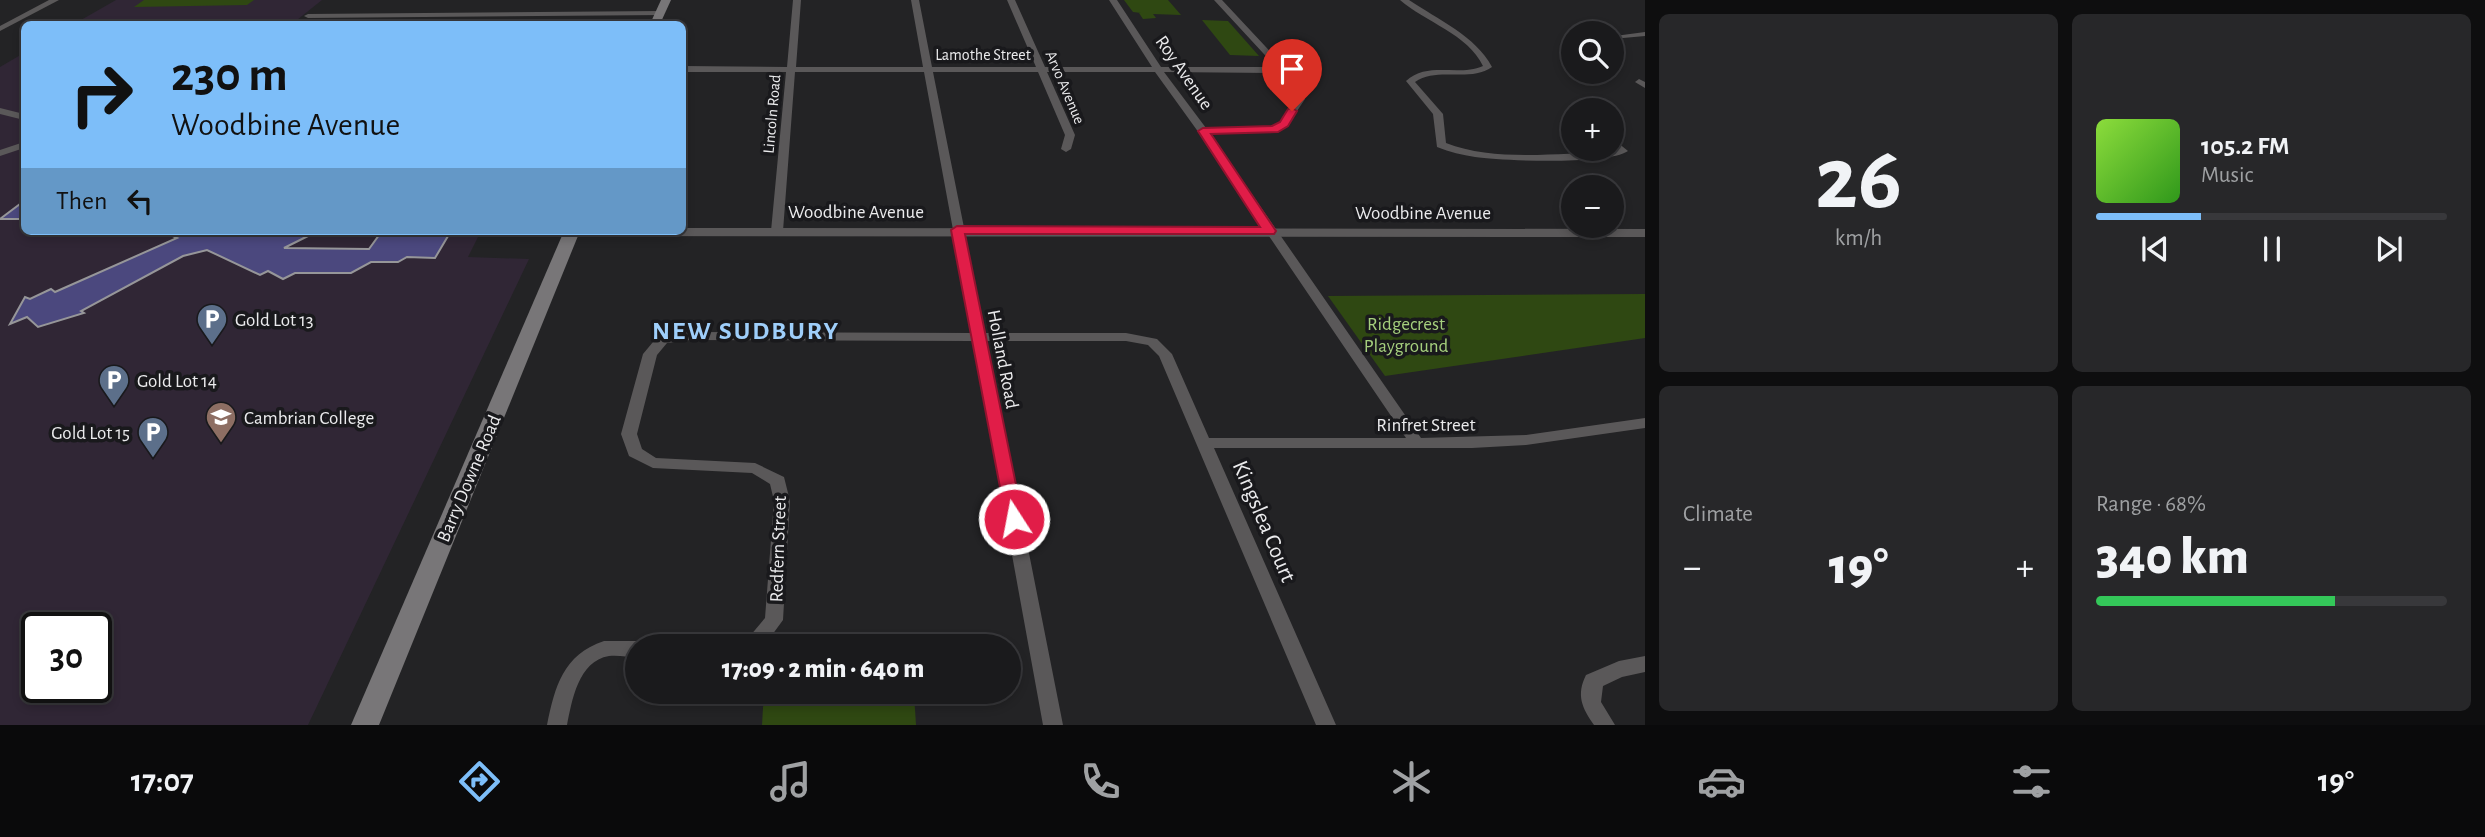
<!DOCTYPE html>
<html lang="en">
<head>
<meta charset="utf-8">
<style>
	body { margin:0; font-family:"Alegreya Sans",sans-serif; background:#272729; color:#f1f3f6; height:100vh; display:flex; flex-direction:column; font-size:26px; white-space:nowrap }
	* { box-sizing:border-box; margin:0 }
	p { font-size:23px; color:#9fa1a3 }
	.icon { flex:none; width:38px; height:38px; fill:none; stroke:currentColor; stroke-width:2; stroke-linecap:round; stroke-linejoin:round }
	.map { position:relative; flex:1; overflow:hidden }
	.panel { display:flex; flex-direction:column; gap:14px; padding:14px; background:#0e0e0f; width:840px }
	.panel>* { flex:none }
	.banner { position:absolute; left:21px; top:21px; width:665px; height:214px; border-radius:10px; box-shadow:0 4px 10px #0003,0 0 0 2px #38383b; background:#7dbef9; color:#111; overflow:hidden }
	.buttons { position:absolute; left:1561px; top:21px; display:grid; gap:14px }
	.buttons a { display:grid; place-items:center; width:63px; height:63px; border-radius:50%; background:#1a1a1c; box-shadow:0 4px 10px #0003,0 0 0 2px #38383b; font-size:35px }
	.speed { position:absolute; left:21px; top:612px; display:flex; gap:14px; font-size:35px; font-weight:700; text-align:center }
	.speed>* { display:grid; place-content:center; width:91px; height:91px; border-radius:50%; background:#1a1a1c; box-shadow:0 4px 10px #0003,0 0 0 2px #38383b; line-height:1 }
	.speed .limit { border:4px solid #111; border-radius:10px; background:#fff; color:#111 }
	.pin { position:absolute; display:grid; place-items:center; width:60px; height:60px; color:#fff; margin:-72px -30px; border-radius:50% 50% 50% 0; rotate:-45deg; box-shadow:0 0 7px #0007 }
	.pin .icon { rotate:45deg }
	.me { position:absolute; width:77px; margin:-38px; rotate:349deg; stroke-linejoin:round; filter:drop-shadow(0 0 5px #0008) }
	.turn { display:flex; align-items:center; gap:24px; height:147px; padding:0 35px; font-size:32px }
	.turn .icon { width:91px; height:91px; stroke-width:2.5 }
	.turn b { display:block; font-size:49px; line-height:60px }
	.then { display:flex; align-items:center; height:66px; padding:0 35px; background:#0003; gap:14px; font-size:26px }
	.big { font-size:52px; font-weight:800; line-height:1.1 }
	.panel .card { flex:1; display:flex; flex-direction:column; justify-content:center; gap:10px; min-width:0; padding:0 24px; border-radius:10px; background:#272729 }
	.panel .dial { align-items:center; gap:0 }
	.dial b { font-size:91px; line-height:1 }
	.song { display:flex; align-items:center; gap:21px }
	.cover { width:84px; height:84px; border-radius:10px; background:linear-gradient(135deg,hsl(90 70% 55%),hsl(110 70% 35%)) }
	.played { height:7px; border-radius:4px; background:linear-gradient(90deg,#7dbef9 30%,#38383b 30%) }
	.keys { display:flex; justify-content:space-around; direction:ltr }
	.heat { display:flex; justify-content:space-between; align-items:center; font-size:38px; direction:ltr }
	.charge { height:10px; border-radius:5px; background:linear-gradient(90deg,#34c759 68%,#38383b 0) }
	.panel .tiles { flex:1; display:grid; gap:14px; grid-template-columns:repeat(2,1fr) }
	.trip { position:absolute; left:625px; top:634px; width:396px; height:70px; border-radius:35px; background:#1a1a1c; box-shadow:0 4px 10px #0003,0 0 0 2px #38383b; font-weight:800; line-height:70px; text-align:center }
	.tab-bar { display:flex; height:112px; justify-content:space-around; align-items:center; background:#0a0a0b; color:#9fa1a3 }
	.tab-bar .icon { width:49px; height:49px }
	.tab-bar .on { color:#7dbef9 }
	.tab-bar b { font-size:32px; color:#f1f3f6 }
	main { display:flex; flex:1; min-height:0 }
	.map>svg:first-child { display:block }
	.education { fill:#302635; fill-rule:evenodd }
	.green { fill:#2f4812 }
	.building { fill:#4b487e; stroke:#969699; stroke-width:2 }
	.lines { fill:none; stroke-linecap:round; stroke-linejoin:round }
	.minor { fill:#5a5859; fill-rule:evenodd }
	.tertiary { fill:#5a5859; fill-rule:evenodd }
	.secondary { fill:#787678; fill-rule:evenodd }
	.route { fill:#e11d48; stroke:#92132f; stroke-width:2 }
	.labels { text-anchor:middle; stroke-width:7; stroke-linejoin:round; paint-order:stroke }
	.far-street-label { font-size:16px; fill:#ebebed; stroke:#19191c }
	.street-label { font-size:19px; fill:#ebebed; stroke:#19191c }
	.poi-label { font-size:19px; fill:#ebebed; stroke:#19191c; text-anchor:start }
	.park-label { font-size:19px; fill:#a5cf7d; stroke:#19191c }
	.near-street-label { font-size:23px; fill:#ebebed; stroke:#19191c }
	.district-label { font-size:26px; font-weight:bold; letter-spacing:2px; fill:#9ecefa; stroke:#19191c }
</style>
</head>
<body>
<main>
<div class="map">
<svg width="1645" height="725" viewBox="0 0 1645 725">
	<rect width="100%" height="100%" fill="#232325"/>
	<!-- education -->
	<g class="education">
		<path d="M116 0H322L292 24H74Z"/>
		<path d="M24 53V231H481L468 257 529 259 308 725H0V67ZM37 628H96V688H37Z"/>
	</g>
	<!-- green -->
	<g class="green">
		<path d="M144 0H254L247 5 134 7Z"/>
		<path d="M1124 0H1168L1181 15 1153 14 1156 18 1143 19 1139 13H1141L1133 12Z"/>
		<path d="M1202 20 1228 21 1259 56 1230 55Z"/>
		<path d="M1645 294V338L1385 376 1328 296Z"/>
		<path d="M764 691H905L914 694 916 725H762Z"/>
	</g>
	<!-- building -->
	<g class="building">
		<path d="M24 201V219H0Z"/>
		<path d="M162 231H318L284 248 369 249 382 231H451L435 258 407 257 398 262H371L351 273H295L283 279 268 271 260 275 207 250 183 256 81 311 84 313 38 327 27 317 10 324 25 297 30 299 51 289 55 292 177 238Z"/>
	</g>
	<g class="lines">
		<!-- minor -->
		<g class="minor">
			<path d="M49 0H59L0 31V26Z"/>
			<path d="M793 0H801L796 67H923L911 0H919L932 67H1036L1007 0H1015L1045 67H1152L1109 0H1117L1161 67H1276L1214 0H1222L1295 78 1305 99 1287 126 1277 131 1210 134 1421 438 1526 435 1645 418V428L1526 445 1472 448H1214L1336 725H1316L1159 356 1148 345 1126 341H987L1063 725H1043L973 341 690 340 667 343 657 355 637 434 642 449 656 458 755 463 784 477 790 501 783 620 764 646H731L733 640 750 636 765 618 774 501 770 484 752 473 653 468 629 456 621 434 643 354 658 336 690 332 972 333 924 72H795L783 231 777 234 771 231 786 72H682V66L787 67ZM933 72H1038L1065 135 1061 149 1066 152 1071 149 1075 135 1047 72H1155L1199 133 1406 438H1209L1172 354 1157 339 1126 333H985ZM1164 72 1280 73 1288 81 1295 99 1280 122 1272 126 1206 128Z"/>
			<path d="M1400 0H1409C1437 19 1476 36 1492 67 1469 83 1438 66 1415 82L1443 114 1446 143C1494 162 1559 153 1609 152L1616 150 1612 146V138L1628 151C1608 165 1503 161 1475 157 1462 155 1450 152 1437 147L1433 114 1406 81C1428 61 1458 77 1483 66 1468 34 1425 22 1400 0Z"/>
			<path d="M660 11 664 13 663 15 308 18 304 16 308 14Z"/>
			<path d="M1645 32V36L1612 39 1615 36Z"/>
			<path d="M1639 79 1645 82V88L1635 82Z"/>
			<path d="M0 108 24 114V120L0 114Z"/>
			<path d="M24 142V148L0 156V150Z"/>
			<path d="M604 641H637L645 646H637V657C628 657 618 655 609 656 578 661 572 701 567 725H547C555 686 563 655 604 641Z"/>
			<path d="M1645 656V672L1622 677 1603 686 1601 702 1615 725H1594C1582 708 1576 695 1586 675L1619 661Z"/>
		</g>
		<!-- tertiary -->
		<path class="tertiary" d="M682 228 1645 229V237L571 236 564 232 682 231Z"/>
		<!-- secondary -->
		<g class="secondary">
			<path d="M661 0H671L660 24H650Z"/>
			<path d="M564 231H580L379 725H351Z"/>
		</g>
	</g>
	<!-- route -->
	<path class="route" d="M1292 108 1297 111 1288 126 1278 132 1211 134 1276 231 1274 234H965L1023 519 1020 524H1007L951 230 957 226 1260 227 1198 131 1203 128 1272 126 1280 122 1288 109Z"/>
	<!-- icons -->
	<defs>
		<g id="parking-pin" transform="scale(1.575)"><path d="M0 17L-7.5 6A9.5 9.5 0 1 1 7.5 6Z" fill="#5c6f8a" stroke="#19191c"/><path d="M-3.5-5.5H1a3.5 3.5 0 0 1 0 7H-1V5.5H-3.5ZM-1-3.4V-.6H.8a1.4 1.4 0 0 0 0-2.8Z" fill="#fff"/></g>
		<g id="university-pin" transform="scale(1.575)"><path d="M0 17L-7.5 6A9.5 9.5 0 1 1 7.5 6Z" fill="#8d6e63" stroke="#19191c"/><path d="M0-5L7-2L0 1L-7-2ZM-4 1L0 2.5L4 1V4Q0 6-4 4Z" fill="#fff"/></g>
	</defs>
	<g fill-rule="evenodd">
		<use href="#parking-pin" x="212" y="319"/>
		<use href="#parking-pin" x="114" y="380"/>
		<use href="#university-pin" x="221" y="417"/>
		<use href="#parking-pin" x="153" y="432"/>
	</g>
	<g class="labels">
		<!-- far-street labels -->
		<g class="far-street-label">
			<text x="983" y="60">Lamothe Street</text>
			<text transform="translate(1066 87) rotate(67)" y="6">Arvo Avenue</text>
			<text transform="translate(771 114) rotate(-85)" y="6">Lincoln Road</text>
		</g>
		<!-- street labels -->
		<g class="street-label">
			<text transform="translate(1185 72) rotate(55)" y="7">Roy Avenue</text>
			<text x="856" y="218">Woodbine Avenue</text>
			<text x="1423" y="219">Woodbine Avenue</text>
			<text transform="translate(1004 359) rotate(79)" y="7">Holland Road</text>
			<text x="1426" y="431">Rinfret Street</text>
			<text transform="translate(468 478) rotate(-67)" y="7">Barry Downe Road</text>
			<text transform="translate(777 549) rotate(-88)" y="7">Redfern Street</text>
		</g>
		<!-- poi labels -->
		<g class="poi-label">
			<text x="235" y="326">Gold Lot 13</text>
			<text x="137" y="387">Gold Lot 14</text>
			<text x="244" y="424">Cambrian College</text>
			<text x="130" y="439" text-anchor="end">Gold Lot 15</text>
		</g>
		<!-- park labels -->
		<g class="park-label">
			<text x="1406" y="330">Ridgecrest<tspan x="1406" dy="22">Playground</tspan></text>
		</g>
		<!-- near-street labels -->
		<g class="near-street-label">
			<text transform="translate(1265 521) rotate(67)" y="8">Kingslea Court</text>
		</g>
		<!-- district labels -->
		<g class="district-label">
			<text x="746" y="339">NEW SUDBURY</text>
		</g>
	</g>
</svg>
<div class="buttons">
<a><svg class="icon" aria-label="search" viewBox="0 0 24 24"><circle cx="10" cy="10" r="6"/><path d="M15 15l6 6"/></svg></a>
<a>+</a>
<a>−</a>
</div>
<div class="speed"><div class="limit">30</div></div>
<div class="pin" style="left:1292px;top:111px;background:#d93025"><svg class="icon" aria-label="arrive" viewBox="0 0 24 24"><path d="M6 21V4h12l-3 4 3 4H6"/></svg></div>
<svg class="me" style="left:1014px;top:519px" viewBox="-20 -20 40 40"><circle r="17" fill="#e11d48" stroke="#fff" stroke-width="3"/><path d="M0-11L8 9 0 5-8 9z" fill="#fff"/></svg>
<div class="trip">17:09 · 2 min · 640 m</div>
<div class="banner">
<div class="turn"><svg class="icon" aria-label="right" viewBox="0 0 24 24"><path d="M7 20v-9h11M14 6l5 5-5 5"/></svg><div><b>230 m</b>Woodbine Avenue</div></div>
<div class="then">Then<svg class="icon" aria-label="left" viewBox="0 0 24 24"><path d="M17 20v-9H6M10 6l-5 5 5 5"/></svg></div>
</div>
</div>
<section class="panel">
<div class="tiles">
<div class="card dial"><b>26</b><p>km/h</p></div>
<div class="card">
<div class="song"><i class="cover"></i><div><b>105.2 FM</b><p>Music</p></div></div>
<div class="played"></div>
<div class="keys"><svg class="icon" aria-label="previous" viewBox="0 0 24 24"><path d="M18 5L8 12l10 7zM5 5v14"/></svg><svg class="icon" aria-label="pause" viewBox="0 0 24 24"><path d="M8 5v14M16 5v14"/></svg><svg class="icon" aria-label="next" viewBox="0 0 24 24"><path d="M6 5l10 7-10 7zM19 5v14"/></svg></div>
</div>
<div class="card"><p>Climate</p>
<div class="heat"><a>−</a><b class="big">19°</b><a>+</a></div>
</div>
<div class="card"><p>Range · 68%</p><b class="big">340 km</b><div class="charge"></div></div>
</div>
</section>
</main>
<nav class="tab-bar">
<b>17:07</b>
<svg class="icon on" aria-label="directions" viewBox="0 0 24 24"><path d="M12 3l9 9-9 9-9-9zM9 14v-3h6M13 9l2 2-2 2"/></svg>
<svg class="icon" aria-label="music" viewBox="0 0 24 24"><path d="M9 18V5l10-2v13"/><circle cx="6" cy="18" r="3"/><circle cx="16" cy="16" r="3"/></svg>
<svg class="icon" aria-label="phone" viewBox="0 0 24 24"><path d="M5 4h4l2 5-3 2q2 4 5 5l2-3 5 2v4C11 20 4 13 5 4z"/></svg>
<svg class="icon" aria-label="climate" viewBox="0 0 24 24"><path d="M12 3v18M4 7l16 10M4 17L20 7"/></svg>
<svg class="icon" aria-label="car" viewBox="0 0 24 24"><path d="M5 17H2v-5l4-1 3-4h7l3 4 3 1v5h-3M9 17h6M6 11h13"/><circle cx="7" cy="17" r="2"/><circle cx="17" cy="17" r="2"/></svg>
<svg class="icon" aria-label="filters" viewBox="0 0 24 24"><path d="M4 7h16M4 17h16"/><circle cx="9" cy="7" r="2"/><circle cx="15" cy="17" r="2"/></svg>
<b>19°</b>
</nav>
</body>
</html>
